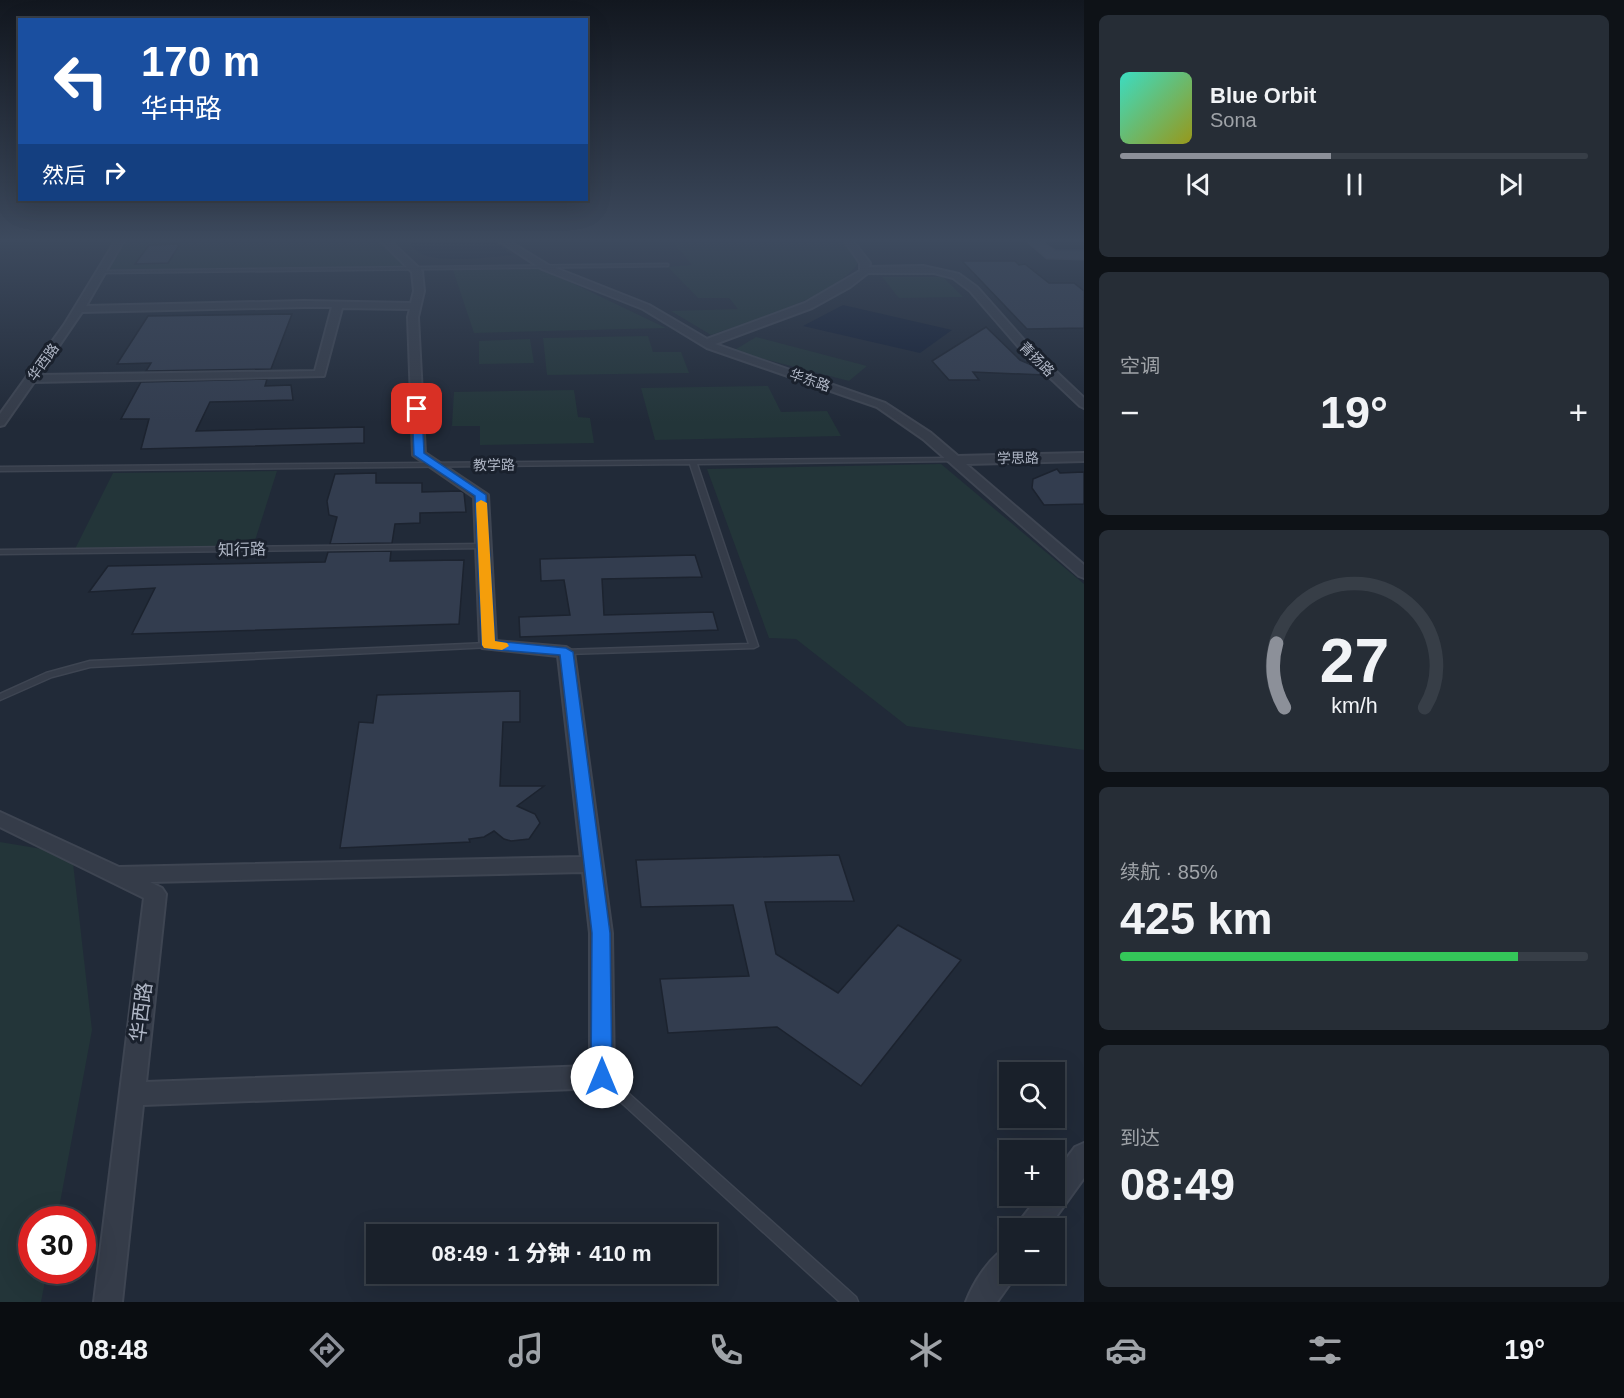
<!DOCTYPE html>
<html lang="zh">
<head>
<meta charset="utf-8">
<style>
	body { margin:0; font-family:Arial,"Noto Sans SC",sans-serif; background:#262d36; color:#f1f3f6; height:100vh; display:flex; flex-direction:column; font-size:22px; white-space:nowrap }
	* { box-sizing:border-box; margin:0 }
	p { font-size:20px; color:#9fa3a8 }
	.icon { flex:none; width:33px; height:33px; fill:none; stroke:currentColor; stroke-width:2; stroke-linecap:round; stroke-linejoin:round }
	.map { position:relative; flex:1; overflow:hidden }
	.sheet { display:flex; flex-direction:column; gap:15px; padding:15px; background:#0e1217; width:540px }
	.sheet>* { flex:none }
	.top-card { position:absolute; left:18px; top:18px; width:570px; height:183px; border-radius:0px; box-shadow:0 6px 24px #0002,0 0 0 2px #373e47; background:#1a4fa0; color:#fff; overflow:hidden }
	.buttons { position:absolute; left:999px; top:1062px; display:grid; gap:12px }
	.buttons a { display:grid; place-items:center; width:66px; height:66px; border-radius:0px; background:#19202a; box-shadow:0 6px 24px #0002,0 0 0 2px #373e47; font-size:30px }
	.speed { position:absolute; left:18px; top:1206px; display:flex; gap:12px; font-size:30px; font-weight:700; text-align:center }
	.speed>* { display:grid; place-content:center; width:78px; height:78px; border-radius:50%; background:#19202a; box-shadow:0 6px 24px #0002,0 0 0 2px #373e47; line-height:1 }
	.speed .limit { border:9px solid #d22; background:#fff; color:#111 }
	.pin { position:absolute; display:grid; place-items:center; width:51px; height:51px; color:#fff; margin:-26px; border-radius:12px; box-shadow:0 3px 9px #0006 }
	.me { position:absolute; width:66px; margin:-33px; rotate:0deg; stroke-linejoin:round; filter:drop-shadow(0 0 4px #0008) }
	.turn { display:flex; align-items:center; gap:21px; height:126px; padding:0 24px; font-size:27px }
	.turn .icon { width:78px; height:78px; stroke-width:2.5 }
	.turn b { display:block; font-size:42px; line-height:51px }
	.then { display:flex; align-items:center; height:57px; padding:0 24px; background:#0003; gap:12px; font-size:22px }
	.big { font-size:45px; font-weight:800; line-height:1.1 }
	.sheet .widget { flex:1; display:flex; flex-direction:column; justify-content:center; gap:9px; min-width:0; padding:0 21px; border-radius:9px; background:#262d36 }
	.sheet .dial { align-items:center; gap:0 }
	.dial svg { height:156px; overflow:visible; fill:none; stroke:#373e47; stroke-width:7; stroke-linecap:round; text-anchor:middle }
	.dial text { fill:#f1f3f6; stroke:none }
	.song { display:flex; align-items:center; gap:18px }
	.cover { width:72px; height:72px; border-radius:9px; background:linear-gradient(135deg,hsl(170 70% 55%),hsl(60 70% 35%)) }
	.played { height:6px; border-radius:3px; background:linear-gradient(90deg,#8c9099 45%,#373e47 45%) }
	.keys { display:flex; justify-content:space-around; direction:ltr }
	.heat { display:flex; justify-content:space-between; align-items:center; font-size:33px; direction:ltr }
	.charge { height:9px; border-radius:4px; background:linear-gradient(90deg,#34c759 85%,#373e47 0) }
	.trip { position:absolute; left:366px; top:1224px; width:351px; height:60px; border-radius:0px; background:#19202a; box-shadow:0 6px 24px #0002,0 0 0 2px #373e47; font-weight:800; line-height:60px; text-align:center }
	.tabs { display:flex; height:96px; justify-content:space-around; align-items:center; background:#0a0d11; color:#9fa3a8 }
	.tabs .icon { width:42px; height:42px }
	.tabs .selected { color:#8c9099 }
	.tabs b { font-size:27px; color:#f1f3f6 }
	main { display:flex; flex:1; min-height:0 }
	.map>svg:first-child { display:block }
	.green { fill:#233539 }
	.water { fill:#152035 }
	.building { fill:#333d4f; stroke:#1c232f; stroke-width:1.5 }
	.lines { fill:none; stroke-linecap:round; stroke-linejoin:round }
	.lane-casing { stroke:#3e4552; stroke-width:3 }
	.street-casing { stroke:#3e4552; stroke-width:4 }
	.secondary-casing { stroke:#3e4552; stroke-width:3 }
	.lane { fill:#353c49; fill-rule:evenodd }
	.street { fill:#353c49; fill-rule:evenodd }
	.secondary { fill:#434b5c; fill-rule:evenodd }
	.route { fill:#1a73e8; stroke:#114b97; stroke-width:1.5 }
	.slow { fill:#f59e0b }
	.labels { text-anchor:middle; stroke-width:6; stroke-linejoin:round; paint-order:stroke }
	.far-street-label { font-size:14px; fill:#afb6c5; stroke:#1a212d }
	.street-label { font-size:16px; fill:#afb6c5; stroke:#1a212d }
	.near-street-label { font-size:20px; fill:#afb6c5; stroke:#1a212d }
</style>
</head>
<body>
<main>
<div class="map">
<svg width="1084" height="1302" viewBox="0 0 1084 1302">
	<rect width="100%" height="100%" fill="#212a38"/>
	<!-- green -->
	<g class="green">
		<path d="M122 240H380L406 267 104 271Z"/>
		<path d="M671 240H843L859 262C835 298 751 320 711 335L671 311 738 309 729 298H698L668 267 692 265Z"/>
		<path d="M543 269 666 328 474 333 453 270Z"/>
		<path d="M882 277H943L963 297 899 298Z"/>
		<path d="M648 336 653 352H681L689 373 547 375 543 338Z"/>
		<path d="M756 337 867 366 849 381 733 351Z"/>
		<path d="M530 339 534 363 479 364V341Z"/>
		<path d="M768 386 781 412 827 411 841 436 655 440 641 388Z"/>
		<path d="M574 390 578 417 590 418 594 443 480 445V426H452L454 392Z"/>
		<path d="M941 464 1084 584V750L907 726 796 639 769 638 707 469Z"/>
		<path d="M277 471 253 547 75 549 113 473Z"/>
		<path d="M0 842 72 854 92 1030 57 1219 32 1220V1270L47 1271 41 1302H0Z"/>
	</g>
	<!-- water -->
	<g class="water">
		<path d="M408 240H491L513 255C492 257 433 265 417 251 413 248 410 243 408 240Z"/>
		<path d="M843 305 952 330 920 353 803 326Z"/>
	</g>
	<!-- building -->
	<g class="building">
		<path d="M180 244 168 263 135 264 149 245Z"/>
		<path d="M962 261H1015L1019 265 1025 264 1049 283H1074L1084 291V328L1027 329Z"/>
		<path d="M292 314 271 369 146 371 151 363 117 364 148 316Z"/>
		<path d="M986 327 1020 360 1034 366 1044 375 973 372 979 380H949L932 361Z"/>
		<path d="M267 379 265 386 291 385 293 400 210 402 196 431 364 427V443L141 449 149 419H121L141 382Z"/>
		<path d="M1057 469 1060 473 1084 472V504L1044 505 1032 488 1033 479Z"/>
		<path d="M376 473V483H422V492L461 491 464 493 466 512 420 513V523L395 524 392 543 330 544 337 517 329 515 327 501 335 474Z"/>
		<path d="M391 551 390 561 464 560 459 624 132 634 155 588 89 592 108 566 325 562 328 552Z"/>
		<path d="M695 555 702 577 602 579 604 615 713 612 718 630 520 637 519 617 570 615 564 580 541 581 540 559Z"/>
		<path d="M520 691V722H503L500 786H544L517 806 535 814 540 823 529 839 511 841 504 839 494 831 484 837 469 839 470 842 340 848 359 722 373 723 377 695Z"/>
		<path d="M839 855 854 901 765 902 776 954 838 993 898 925 961 960 861 1086 777 1027 668 1033 660 979 749 976 733 905 641 907 636 860Z"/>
	</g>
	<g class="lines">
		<!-- lane casing -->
		<g class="lane-casing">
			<g id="lane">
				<path d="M666 264H668V266L103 273 101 272 103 271Z"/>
				<path d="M952 458 955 460 954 461 697 464 758 646 754 648 566 654 562 652 563 650 749 644 690 464 0 471V467Z"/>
				<path d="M484 544 488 546 487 548 0 554V550Z"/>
				<path d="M488 643H491L492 645 491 647 90 667 52 677 0 700V694L46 673 90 661Z"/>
				<path d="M604 1073 608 1075 856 1297 858 1302H840L600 1083 598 1079 600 1075Z"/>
			</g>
		</g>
		<!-- street casing -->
		<g class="street-casing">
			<g id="street">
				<path d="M116 240H124L86 306 304 301 411 303 414 291 412 272 380 240H389L422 271 424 291 418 317 425 453 488 495 496 641 566 647 574 652 612 933 614 1077 611 1085 602 1088 143 1105 122 1302H94L144 898 0 827V812L119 867 581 857 558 656 482 648 480 645 474 497 413 455 408 317 410 309 342 308 324 376 34 382 4 425 0 426V414L64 325ZM304 307H332L315 371 39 375 82 312ZM583 872 590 933V1066L146 1082 166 894 162 888 150 882Z"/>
				<path d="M498 240H507L548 265 649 305 707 339 805 303 860 271V263L844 240H852L870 263 869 267 923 266 959 274 977 287 1031 348 1084 398V408L1080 406 1023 352 970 291 953 278 934 273H868L850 287 812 308 715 344 885 403 931 433 958 456 1084 453V461L966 464 1084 565V578L1079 576 923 439 877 407 707 348 643 309 542 269Z"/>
				<path d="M1084 1143V1178L1048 1228H1018L1022 1218 1039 1196H1054V1175L1075 1147Z"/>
				<path d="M1010 1246V1274H1017L997 1302H966C973 1283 991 1254 1010 1246Z"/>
			</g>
		</g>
		<!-- secondary casing -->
		<g class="secondary-casing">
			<path id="secondary" d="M1026 240H1039L1055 251H1084V259L1047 258Z"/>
		</g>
		<!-- lane -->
		<use href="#lane" class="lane"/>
		<!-- street -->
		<use href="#street" class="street"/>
		<!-- secondary -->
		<use href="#secondary" class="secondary"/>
	</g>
	<!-- sky -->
	<linearGradient id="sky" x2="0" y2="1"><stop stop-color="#12171f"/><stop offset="0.57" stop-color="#3d4a5e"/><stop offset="1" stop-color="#3d4a5e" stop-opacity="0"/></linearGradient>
	<rect width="1084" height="422" fill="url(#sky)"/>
	<!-- route -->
	<path class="route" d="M417 406 422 409 424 453 486 495 495 641 566 648 573 652 610 933 612 1077 609 1083 602 1086 594 1083 591 1077 592 933 560 655 488 649 482 645 475 496 414 455 412 409Z"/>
	<!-- slow -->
	<path class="slow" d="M481 500 487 503 495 641 507 643 509 646 502 650 484 648 482 645 476 503Z"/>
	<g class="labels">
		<!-- far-street labels -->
		<g class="far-street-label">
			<text transform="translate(1037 359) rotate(45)" y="5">青扬路</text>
			<text transform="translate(43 362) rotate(-54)" y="5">华西路</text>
			<text transform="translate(810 380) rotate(19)" y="5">华东路</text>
			<text transform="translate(1018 458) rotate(-1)" y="5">学思路</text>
			<text transform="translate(494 465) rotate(-1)" y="5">教学路</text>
		</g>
		<!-- street labels -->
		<g class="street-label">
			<text transform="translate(242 549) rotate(-1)" y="6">知行路</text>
		</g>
		<!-- near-street labels -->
		<g class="near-street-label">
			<text transform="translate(141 1012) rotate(-83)" y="7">华西路</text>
		</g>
	</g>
</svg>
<div class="buttons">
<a><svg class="icon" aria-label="search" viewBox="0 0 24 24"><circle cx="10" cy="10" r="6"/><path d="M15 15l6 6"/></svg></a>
<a>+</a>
<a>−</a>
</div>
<div class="speed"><div class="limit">30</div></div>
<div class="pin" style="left:417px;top:409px;background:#d93025"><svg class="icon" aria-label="arrive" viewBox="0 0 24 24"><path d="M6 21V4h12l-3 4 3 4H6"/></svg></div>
<svg class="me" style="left:602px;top:1077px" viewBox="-20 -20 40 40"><circle r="19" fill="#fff"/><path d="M0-13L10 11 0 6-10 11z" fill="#1a73e8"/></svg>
<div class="trip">08:49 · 1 分钟 · 410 m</div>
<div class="top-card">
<div class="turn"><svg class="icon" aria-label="left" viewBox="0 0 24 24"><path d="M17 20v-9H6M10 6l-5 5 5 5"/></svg><div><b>170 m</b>华中路</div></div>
<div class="then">然后<svg class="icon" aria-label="right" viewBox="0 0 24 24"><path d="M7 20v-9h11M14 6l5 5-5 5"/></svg></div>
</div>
</div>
<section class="sheet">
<div class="widget">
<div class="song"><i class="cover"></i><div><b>Blue Orbit</b><p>Sona</p></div></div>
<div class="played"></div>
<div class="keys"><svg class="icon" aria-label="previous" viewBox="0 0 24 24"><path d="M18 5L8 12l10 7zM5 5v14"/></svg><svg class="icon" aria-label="pause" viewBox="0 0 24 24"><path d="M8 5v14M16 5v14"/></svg><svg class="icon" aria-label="next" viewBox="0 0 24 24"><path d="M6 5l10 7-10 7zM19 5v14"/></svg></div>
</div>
<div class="widget"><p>空调</p>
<div class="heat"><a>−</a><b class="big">19°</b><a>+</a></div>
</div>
<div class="widget dial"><svg viewBox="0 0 100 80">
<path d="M14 69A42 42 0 1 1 86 69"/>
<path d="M14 69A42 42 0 0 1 10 36" stroke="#8c9099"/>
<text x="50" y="56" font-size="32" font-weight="700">27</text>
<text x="50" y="72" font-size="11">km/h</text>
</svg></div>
<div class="widget"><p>续航 · 85%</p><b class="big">425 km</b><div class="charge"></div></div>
<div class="widget"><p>到达</p><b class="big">08:49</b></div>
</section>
</main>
<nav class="tabs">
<b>08:48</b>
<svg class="icon selected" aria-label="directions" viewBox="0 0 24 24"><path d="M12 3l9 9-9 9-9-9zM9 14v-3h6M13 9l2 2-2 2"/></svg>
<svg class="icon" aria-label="music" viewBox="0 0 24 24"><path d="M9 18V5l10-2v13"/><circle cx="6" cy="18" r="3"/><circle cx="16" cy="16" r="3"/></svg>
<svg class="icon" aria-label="phone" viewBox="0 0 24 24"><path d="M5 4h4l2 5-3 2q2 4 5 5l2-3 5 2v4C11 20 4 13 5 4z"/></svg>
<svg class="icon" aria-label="climate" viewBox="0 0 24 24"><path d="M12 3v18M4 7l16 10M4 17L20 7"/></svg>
<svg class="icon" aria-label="car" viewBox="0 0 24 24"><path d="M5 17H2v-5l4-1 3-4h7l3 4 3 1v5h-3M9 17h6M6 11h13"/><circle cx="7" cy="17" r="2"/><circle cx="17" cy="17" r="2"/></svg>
<svg class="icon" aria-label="filters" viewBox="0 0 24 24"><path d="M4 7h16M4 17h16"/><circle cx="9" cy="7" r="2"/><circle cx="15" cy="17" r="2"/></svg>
<b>19°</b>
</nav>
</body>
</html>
